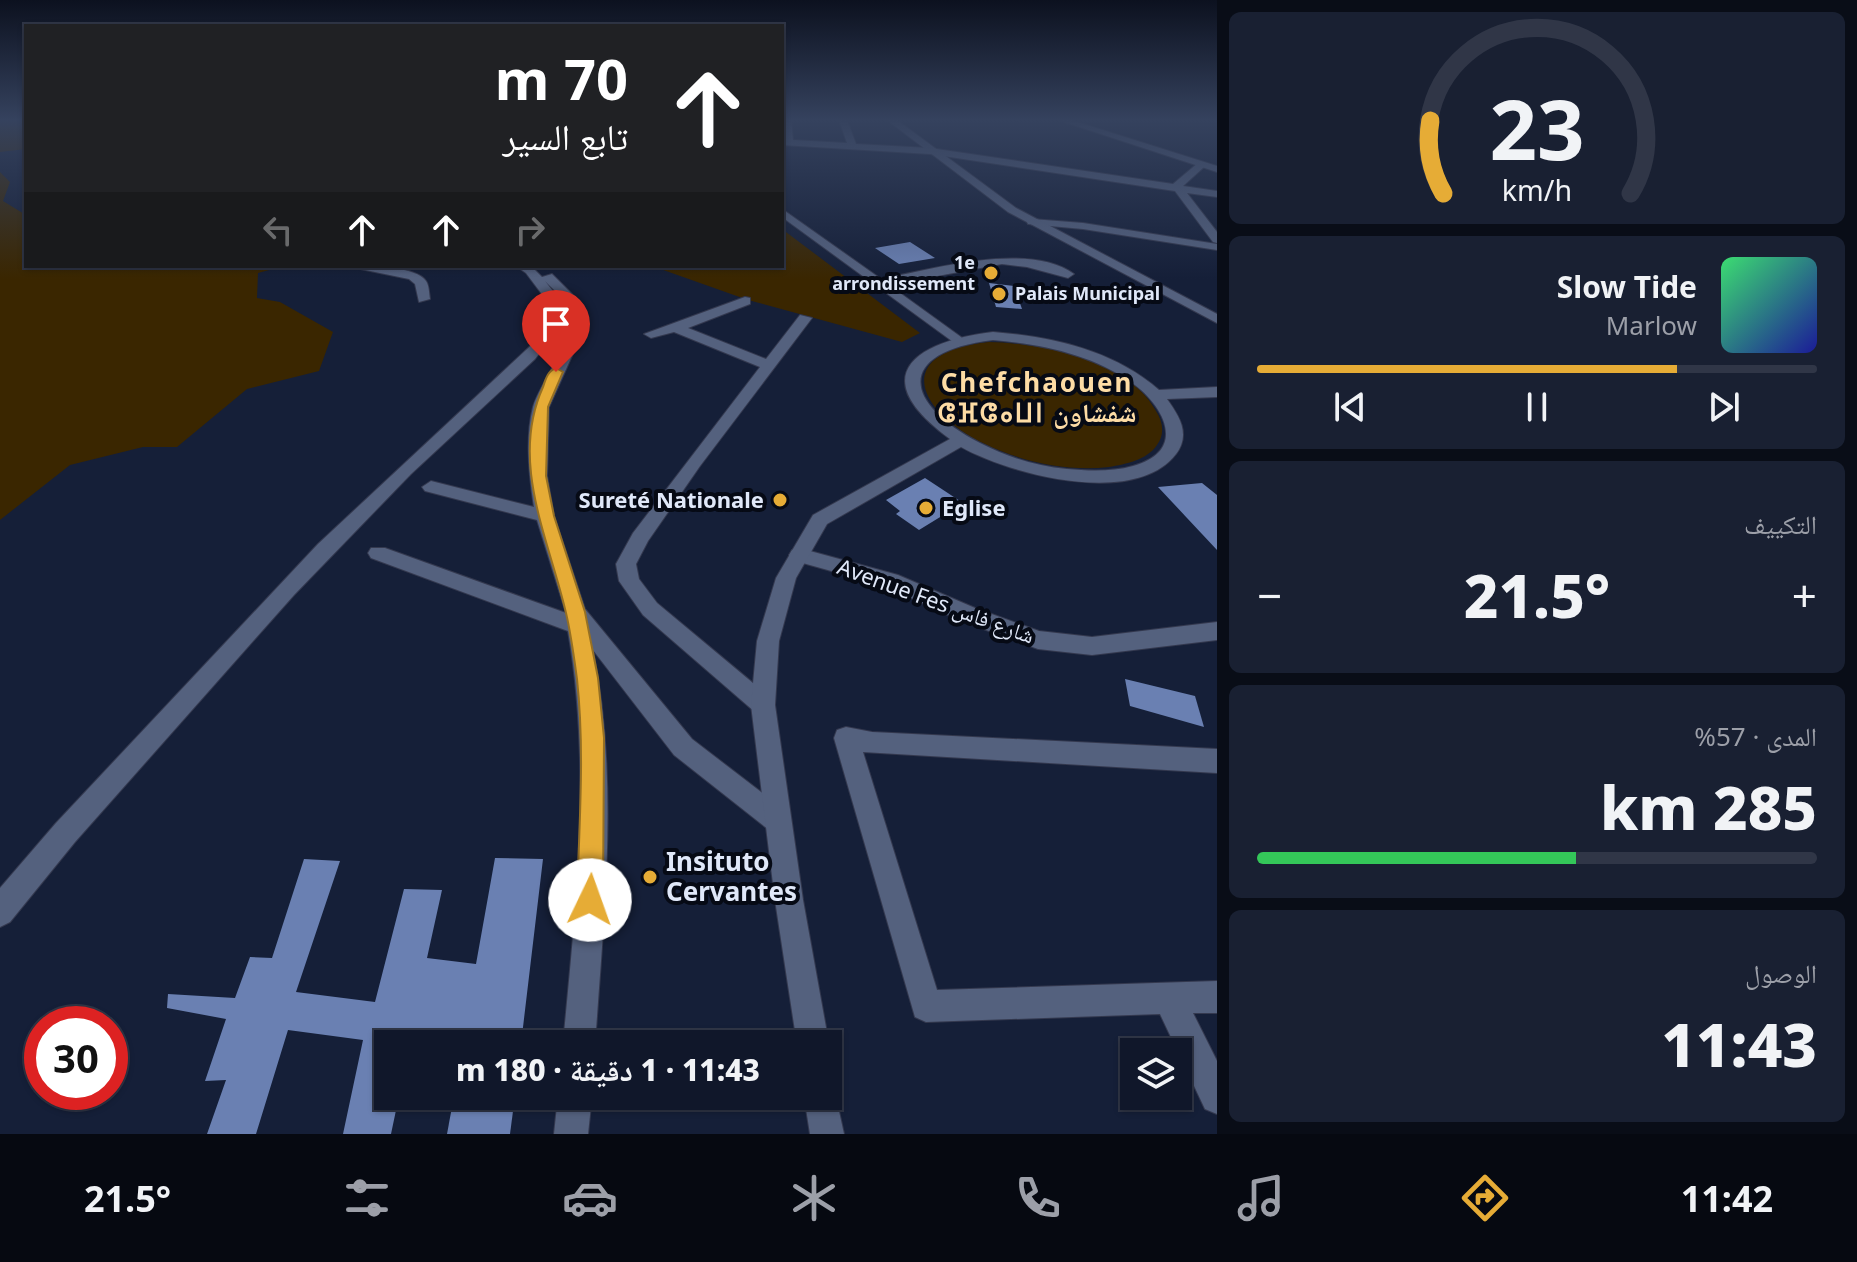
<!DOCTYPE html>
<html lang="ar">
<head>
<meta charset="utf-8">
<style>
	body { margin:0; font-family:"Noto Sans","Noto Naskh Arabic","Noto Sans Tifinagh",sans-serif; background:#192032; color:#f1f3f6; direction:rtl; height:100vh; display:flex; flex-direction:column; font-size:30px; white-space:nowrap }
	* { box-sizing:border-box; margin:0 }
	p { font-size:26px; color:#9c9fa8 }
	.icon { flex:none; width:44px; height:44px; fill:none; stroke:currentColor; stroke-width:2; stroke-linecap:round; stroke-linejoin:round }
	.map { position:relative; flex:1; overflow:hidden; direction:ltr }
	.side { display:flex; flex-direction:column; gap:12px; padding:12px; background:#090d17; width:640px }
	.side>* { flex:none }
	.guide { position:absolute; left:24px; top:24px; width:760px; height:244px; border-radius:0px; box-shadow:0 2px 6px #0004,0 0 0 2px #303647; direction:rtl; background:#202124; color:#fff; overflow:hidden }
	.controls { position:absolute; left:1120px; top:1038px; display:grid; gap:16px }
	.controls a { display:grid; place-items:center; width:72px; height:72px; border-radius:0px; background:#10172a; box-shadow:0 2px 6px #0004,0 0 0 2px #303647; font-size:40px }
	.speed { position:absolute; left:24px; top:1006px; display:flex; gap:16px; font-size:40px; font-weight:700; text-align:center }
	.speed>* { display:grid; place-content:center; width:104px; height:104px; border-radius:50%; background:#10172a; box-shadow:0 2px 6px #0004,0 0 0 2px #303647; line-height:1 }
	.speed .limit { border:12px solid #d22; background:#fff; color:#111 }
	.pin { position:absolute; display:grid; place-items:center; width:68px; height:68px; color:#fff; margin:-82px -34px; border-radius:50% 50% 50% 0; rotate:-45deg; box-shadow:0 0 8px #0007 }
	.pin .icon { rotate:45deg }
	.me { position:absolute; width:88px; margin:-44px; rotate:3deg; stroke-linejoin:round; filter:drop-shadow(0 0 6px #0008) }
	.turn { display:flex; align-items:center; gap:28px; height:168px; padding:0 24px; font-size:36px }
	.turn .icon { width:104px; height:104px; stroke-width:2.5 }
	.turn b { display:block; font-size:56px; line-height:68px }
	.lanes { display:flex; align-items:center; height:76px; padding:0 24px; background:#0003; justify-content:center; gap:40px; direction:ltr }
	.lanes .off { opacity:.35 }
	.big { font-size:60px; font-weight:800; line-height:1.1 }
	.side .tile { flex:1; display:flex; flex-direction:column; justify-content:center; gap:12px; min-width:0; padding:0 28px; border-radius:12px; background:#192032 }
	.side .dial { align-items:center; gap:0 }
	.dial svg { height:208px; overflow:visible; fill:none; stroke:#303647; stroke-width:7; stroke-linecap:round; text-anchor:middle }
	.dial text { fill:#f1f3f6; stroke:none }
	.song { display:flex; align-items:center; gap:24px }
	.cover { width:96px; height:96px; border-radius:12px; background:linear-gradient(135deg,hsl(140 70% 55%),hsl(240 70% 35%)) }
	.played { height:8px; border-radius:4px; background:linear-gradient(90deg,#e6ac36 75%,#303647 75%) }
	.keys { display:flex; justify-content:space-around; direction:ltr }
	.heat { display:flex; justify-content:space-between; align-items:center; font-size:44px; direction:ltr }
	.charge { height:12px; border-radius:6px; background:linear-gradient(90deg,#34c759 57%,#303647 0) }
	.trip { position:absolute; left:374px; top:1030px; width:468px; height:80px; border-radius:0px; background:#10172a; box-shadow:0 2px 6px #0004,0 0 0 2px #303647; font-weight:800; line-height:80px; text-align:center; direction:rtl }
	.tabs { display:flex; height:128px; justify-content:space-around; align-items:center; background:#060911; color:#9c9fa8 }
	.tabs .icon { width:56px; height:56px }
	.tabs .on { color:#e6ac36 }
	.tabs b { font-size:36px; color:#f1f3f6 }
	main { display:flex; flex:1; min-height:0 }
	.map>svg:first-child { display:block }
	.green { fill:#3a2600 }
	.building { fill:#6a80b2 }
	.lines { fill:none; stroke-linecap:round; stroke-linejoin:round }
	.minor-casing { stroke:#34394f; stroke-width:2 }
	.tertiary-casing { stroke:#34394f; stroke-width:2 }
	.minor { fill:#54617e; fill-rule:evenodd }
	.tertiary { fill:#54617e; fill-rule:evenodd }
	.route { fill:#e6ac36; stroke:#967023; stroke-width:2 }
	.poi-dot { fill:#e6ac36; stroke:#060a15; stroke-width:3 }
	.labels { text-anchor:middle; stroke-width:8; stroke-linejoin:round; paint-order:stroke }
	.far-poi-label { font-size:18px; font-weight:bold; fill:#e0e8f9; stroke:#060a15; text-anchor:end }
	.poi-label { font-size:22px; font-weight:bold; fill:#e0e8f9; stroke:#060a15; text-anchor:end }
	.street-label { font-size:22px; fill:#e0e8f9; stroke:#060a15 }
	.far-district-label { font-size:26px; font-weight:bold; letter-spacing:2px; fill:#fddca5; stroke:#060a15 }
	.near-poi-label { font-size:26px; font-weight:bold; fill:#e0e8f9; stroke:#060a15; text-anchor:start }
</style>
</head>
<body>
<main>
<section class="side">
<div class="tile dial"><svg viewBox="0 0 100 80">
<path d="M14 69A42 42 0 1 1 86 69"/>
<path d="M14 69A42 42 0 0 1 9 41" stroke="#e6ac36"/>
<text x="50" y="56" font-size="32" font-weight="700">23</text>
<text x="50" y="72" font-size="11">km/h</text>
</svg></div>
<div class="tile">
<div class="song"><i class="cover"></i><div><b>Slow Tide</b><p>Marlow</p></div></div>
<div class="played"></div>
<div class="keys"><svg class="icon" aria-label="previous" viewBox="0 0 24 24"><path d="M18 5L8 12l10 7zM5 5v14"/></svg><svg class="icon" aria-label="pause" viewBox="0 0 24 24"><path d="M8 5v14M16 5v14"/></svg><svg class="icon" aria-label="next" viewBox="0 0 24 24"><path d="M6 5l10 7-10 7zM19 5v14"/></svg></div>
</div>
<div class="tile"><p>التكييف</p>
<div class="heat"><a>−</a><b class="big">21.5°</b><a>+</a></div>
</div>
<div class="tile"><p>المدى · 57%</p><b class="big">285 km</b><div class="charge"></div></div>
<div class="tile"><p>الوصول</p><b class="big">11:43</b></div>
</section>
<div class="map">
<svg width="1217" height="1134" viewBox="0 0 1217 1134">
	<rect width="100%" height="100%" fill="#151f38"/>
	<!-- green -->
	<g class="green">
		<path d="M0 120H26V149L0 152Z"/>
		<path d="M0 172 10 182 3 201 26 215V266H284L258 273 257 298 280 302 333 332 319 371 247 389 177 447H143L70 465 0 520Z"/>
		<path d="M782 229 920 333 902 342 748 300 652 266H782Z"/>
		<path d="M989 342C1041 343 1129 360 1156 411 1163 422 1165 434 1157 445 1147 460 1126 464 1109 467 1068 472 1022 462 985 444 916 411 891 352 989 342Z"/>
	</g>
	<!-- building -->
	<g class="building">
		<path d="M910 242 935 258 899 264 875 248Z"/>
		<path d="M989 283 1014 286 1022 309 996 307Z"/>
		<path d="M925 478 963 503 919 530 896 514 900 511 886 500Z"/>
		<path d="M1202 483 1217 495V550L1158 487Z"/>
		<path d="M1125 679 1195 696 1204 727 1130 706Z"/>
		<path d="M495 858 543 859 521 1044H388V1096H399L391 1134H343L363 1040 288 1030 256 1134H207L226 1080 205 1081 226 1019 167 1008 168 994 235 998 250 957 272 958 304 859 340 861 296 992 375 1002 404 889 442 890 427 958 476 964Z"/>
		<path d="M454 1096H515L510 1134H447Z"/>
	</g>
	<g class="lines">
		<!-- minor casing -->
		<g class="minor-casing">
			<g id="minor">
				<path d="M791 120 793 140 847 143 839 120H847L856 144 930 148 1173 184 1198 163H1204V167L1183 186 1217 191V197L1187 193 1217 232V243L1213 242 1175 191 930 154 782 145 783 121Z"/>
				<path d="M782 209 881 279C933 269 1029 241 1074 274L1068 278 1027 267 1002 264 889 285 961 337 963 340 956 344 782 217Z"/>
				<path d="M1032 219 1083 223 1217 244V250L1083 229 1028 224 1027 222Z"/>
				<path d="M346 266C364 266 415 265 426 281 429 285 429 293 430 299L419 302 415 284 409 279Z"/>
				<path d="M516 266H531L542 277 552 274 581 303 585 317 580 338 549 407 547 476 554 516 585 609 692 739 787 812 791 821 787 830 778 834 769 830 674 755 593 650C619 779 604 914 595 1044H563C576 906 592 768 568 631L371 558 368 553 371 548H385L566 613 537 520 425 491 422 487 431 481 534 507C529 476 525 438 533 407 540 382 579 334 570 309 566 299 552 289 545 281L567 309 563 323 535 359 411 474 294 595 75 842 10 922 0 927V888L56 823 318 544 540 337 553 309 526 273Z"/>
				<path d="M745 297 750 298V304L688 328 766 359 800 315 812 318 700 466 648 541 636 564 639 579 657 603 771 698 775 705 771 712 763 715 755 712 643 615 619 581 616 564 633 533 760 367 674 332 651 338 644 334Z"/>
				<path d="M799 548 898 575 975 608 1039 631 1092 637 1217 622V640L1092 655 1038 649 959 620 885 586 792 560 789 555 792 550Z"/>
				<path d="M846 727 872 732 1217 749V773L863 752 937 990 1217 981V1013H1193L1217 1061V1114L1205 1109 1160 1014 926 1022 915 1017 834 738 837 730Z"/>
				<path d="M558 1096H592L588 1134H554Z"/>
			</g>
		</g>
		<!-- tertiary casing -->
		<g class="tertiary-casing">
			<g id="tertiary">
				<path d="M887 120H897L1016 208 1217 314V323L1008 212Z"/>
				<path d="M1058 120H1071L1217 166V172Z"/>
				<path d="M993 332C1053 337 1113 350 1159 390L1217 387V397L1167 399C1179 416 1191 434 1176 454 1135 508 1009 474 961 447L827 524 796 578 779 641 775 705 803 900 829 1044 828 1047V1044H797L775 900 751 705 757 641 776 578 813 515 950 439C866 378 911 342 993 332ZM993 340C1041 344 1091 354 1131 382 1165 406 1188 451 1133 466 1112 472 1088 471 1067 469 1036 466 1007 457 980 443 901 402 896 352 993 340Z"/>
				<path d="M828 1082 833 1084 844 1134H810L804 1096H828Z"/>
			</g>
		</g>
		<!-- minor -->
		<use href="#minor" class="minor"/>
		<!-- tertiary -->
		<use href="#tertiary" class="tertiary"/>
	</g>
	<!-- sky -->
	<linearGradient id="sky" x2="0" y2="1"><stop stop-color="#0c111f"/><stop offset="0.43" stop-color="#35425e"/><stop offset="1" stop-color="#35425e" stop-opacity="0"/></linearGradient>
	<rect width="1217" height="279" fill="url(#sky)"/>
	<!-- route -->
	<path class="route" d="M556 368 563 372 548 407 546 476 554 516 585 612 598 678 604 738 603 900 599 909 590 913 581 909 577 900C579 826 585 752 577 679 574 657 571 634 566 613 549 539 509 462 543 387 546 378 548 371 556 368Z"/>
	<!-- markers -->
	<g class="poi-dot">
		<circle cx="991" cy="273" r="8"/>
		<circle cx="999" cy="294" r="8"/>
		<circle cx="780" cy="500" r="8"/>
		<circle cx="926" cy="508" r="8"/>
		<circle cx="650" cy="877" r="8"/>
	</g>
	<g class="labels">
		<!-- far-poi labels -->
		<g class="far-poi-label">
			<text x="975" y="269">1e<tspan x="975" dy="21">arrondissement</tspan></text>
			<text x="1015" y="300" text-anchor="start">Palais Municipal</text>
		</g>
		<!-- poi labels -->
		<g class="poi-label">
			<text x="764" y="508">Sureté Nationale</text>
			<text x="942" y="516" text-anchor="start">Eglise</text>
		</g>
		<!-- street labels -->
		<g class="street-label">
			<text transform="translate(936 601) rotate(20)" y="8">Avenue Fes شارع فاس</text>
		</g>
		<!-- far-district labels -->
		<g class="far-district-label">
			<text x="1037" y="392">Chefchaouen<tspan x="1037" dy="30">ⵛⴼⵛⴰⵡⵏ شفشاون</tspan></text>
		</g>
		<!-- near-poi labels -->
		<g class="near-poi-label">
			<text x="666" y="871">Insituto<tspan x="666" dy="30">Cervantes</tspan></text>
		</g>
	</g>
</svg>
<div class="controls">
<a><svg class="icon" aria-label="layers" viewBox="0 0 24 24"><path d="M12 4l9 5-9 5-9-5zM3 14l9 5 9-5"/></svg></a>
</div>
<div class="speed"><div class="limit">30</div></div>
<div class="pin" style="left:556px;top:372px;background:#d93025"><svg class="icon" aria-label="arrive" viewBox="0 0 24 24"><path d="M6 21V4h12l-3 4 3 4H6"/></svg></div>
<svg class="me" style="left:590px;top:900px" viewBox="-20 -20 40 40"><circle r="19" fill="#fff"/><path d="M0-13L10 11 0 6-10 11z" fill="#e6ac36"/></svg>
<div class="trip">11:43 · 1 دقيقة · 180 m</div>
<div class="guide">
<div class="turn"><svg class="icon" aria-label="ahead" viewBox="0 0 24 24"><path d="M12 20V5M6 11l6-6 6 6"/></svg><div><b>70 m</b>تابع السير</div></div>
<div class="lanes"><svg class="icon off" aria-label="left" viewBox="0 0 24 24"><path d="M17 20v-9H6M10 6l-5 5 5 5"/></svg><svg class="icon" aria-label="ahead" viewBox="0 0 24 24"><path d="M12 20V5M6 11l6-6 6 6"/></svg><svg class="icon" aria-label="ahead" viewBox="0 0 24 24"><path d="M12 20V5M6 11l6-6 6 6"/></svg><svg class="icon off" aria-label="right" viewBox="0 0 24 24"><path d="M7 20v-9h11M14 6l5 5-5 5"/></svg></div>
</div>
</div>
</main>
<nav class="tabs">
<b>11:42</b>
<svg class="icon on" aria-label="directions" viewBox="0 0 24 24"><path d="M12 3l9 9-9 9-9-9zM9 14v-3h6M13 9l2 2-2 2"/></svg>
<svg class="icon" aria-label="music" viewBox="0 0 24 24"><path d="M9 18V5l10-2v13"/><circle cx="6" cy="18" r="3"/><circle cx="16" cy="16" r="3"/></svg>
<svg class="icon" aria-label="phone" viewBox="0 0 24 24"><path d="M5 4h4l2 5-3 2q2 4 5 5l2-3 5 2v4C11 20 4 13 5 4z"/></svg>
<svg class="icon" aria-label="climate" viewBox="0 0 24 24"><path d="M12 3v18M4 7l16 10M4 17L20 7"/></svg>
<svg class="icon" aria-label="car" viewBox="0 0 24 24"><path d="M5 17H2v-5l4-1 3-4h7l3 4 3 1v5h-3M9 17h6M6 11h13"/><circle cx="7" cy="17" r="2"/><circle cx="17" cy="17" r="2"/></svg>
<svg class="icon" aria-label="filters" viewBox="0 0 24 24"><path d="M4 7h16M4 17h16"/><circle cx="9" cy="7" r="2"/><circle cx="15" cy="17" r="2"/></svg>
<b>21.5°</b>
</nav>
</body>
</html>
